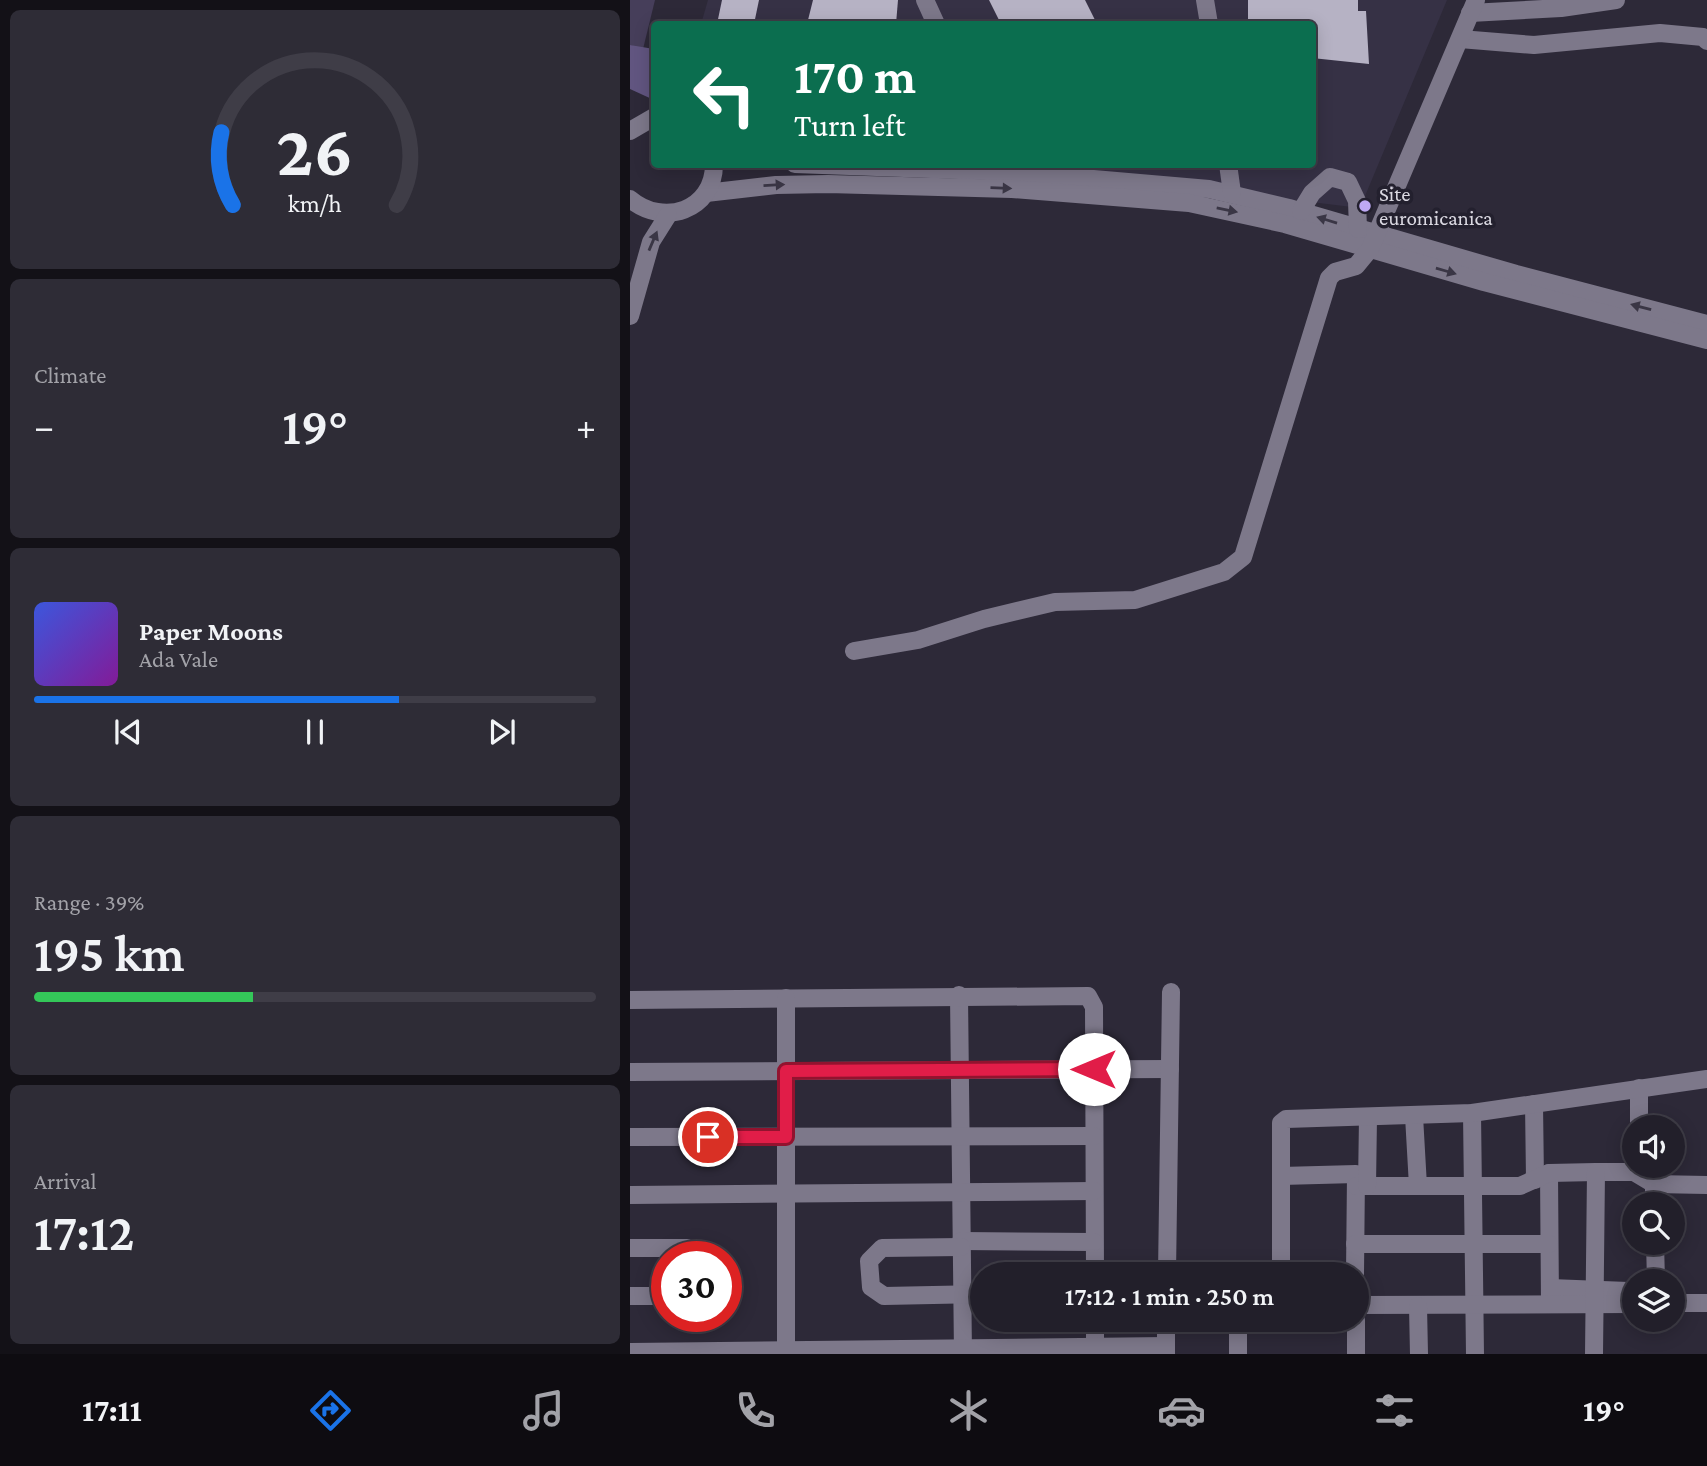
<!DOCTYPE html>
<html lang="en">
<head>
<meta charset="utf-8">
<style>
	body { margin:0; font-family:"Crimson Pro",serif; background:#2e2c36; color:#f1f3f6; height:100vh; display:flex; flex-direction:column; font-size:26px; white-space:nowrap }
	* { box-sizing:border-box; margin:0 }
	p { font-size:23px; color:#a2a2a8 }
	.icon { flex:none; width:38px; height:38px; fill:none; stroke:currentColor; stroke-width:2; stroke-linecap:round; stroke-linejoin:round }
	.map { position:relative; flex:1; overflow:hidden }
	.panel { display:flex; flex-direction:column; gap:10px; padding:10px; background:#131117; width:630px }
	.panel>* { flex:none }
	.hud { position:absolute; left:21px; top:21px; width:665px; height:147px; border-radius:7px; box-shadow:0 4px 18px #0003,0 0 0 2px #3f3d47; background:#0b6e4f; color:#fff; overflow:hidden }
	.tools { position:absolute; left:992px; top:1115px; display:grid; gap:14px }
	.tools a { display:grid; place-items:center; width:63px; height:63px; border-radius:50%; background:#221f2a; box-shadow:0 4px 18px #0003,0 0 0 2px #3f3d47; font-size:35px }
	.speed { position:absolute; left:21px; top:1241px; display:flex; gap:14px; font-size:35px; font-weight:700; text-align:center }
	.speed>* { display:grid; place-content:center; width:91px; height:91px; border-radius:50%; background:#221f2a; box-shadow:0 4px 18px #0003,0 0 0 2px #3f3d47; line-height:1 }
	.speed .limit { border:10px solid #d22; background:#fff; color:#111 }
	.pin { position:absolute; display:grid; place-items:center; width:60px; height:60px; color:#fff; margin:-30px; border:4px solid #fff; border-radius:50%; box-shadow:0 2px 7px #0007 }
	.me { position:absolute; width:77px; margin:-38px; rotate:270deg; stroke-linejoin:round; filter:drop-shadow(0 0 5px #0008) }
	.turn { display:flex; align-items:center; gap:24px; height:147px; padding:0 28px; font-size:32px }
	.turn .icon { width:91px; height:91px; stroke-width:2.5 }
	.turn b { display:block; font-size:49px; line-height:60px }
	.big { font-size:52px; font-weight:600; line-height:1.1 }
	.panel .card { flex:1; display:flex; flex-direction:column; justify-content:center; gap:10px; min-width:0; padding:0 24px; border-radius:10px; background:#2e2c36 }
	.panel .dial { align-items:center; gap:0 }
	.dial svg { height:182px; overflow:visible; fill:none; stroke:#3f3d47; stroke-width:7; stroke-linecap:round; text-anchor:middle }
	.dial text { fill:#f1f3f6; stroke:none }
	.song { display:flex; align-items:center; gap:21px }
	.cover { width:84px; height:84px; border-radius:10px; background:linear-gradient(135deg,hsl(230 70% 55%),hsl(290 70% 35%)) }
	.played { height:7px; border-radius:4px; background:linear-gradient(90deg,#1a73e8 65%,#3f3d47 65%) }
	.keys { display:flex; justify-content:space-around; direction:ltr }
	.heat { display:flex; justify-content:space-between; align-items:center; font-size:38px; direction:ltr }
	.charge { height:10px; border-radius:5px; background:linear-gradient(90deg,#34c759 39%,#3f3d47 0) }
	.trip { position:absolute; left:340px; top:1262px; width:399px; height:70px; border-radius:35px; background:#221f2a; box-shadow:0 4px 18px #0003,0 0 0 2px #3f3d47; font-weight:600; line-height:70px; text-align:center }
	.dock { display:flex; height:112px; justify-content:space-around; align-items:center; background:#0e0c11; color:#a2a2a8 }
	.dock .icon { width:49px; height:49px }
	.dock .selected { color:#1a73e8 }
	.dock b { font-size:32px; color:#f1f3f6 }
	main { display:flex; flex:1; min-height:0 }
	.map>svg:first-child { display:block }
	.built { fill:#363145 }
	.green { fill:#463e5a }
	.forest { fill:#615580 }
	.building { fill:#b6b2c4 }
	.lines { fill:none; stroke-linecap:round; stroke-linejoin:round }
	.minor { stroke:#7d788a; stroke-width:18 }
	.oneway { fill:#3a3645 }
	.route-casing { stroke:#92132f; stroke-width:18 }
	.route { stroke:#e11d48; stroke-width:12 }
	.poi-dot { fill:#bea9f4; stroke:#23202e; stroke-width:2.5 }
	.labels { text-anchor:middle; stroke-width:7; stroke-linejoin:round; paint-order:stroke }
	.poi-label { font-size:21px; fill:#dbd9e2; stroke:#23202e; text-anchor:start }
</style>
</head>
<body>
<main>
<section class="panel">
<div class="card dial"><svg viewBox="0 0 100 80">
<path d="M14 69A42 42 0 1 1 86 69"/>
<path d="M14 69A42 42 0 0 1 9 37" stroke="#1a73e8"/>
<text x="50" y="56" font-size="32" font-weight="700">26</text>
<text x="50" y="72" font-size="11">km/h</text>
</svg></div>
<div class="card"><p>Climate</p>
<div class="heat"><a>−</a><b class="big">19°</b><a>+</a></div>
</div>
<div class="card">
<div class="song"><i class="cover"></i><div><b>Paper Moons</b><p>Ada Vale</p></div></div>
<div class="played"></div>
<div class="keys"><svg class="icon" aria-label="previous" viewBox="0 0 24 24"><path d="M18 5L8 12l10 7zM5 5v14"/></svg><svg class="icon" aria-label="pause" viewBox="0 0 24 24"><path d="M8 5v14M16 5v14"/></svg><svg class="icon" aria-label="next" viewBox="0 0 24 24"><path d="M6 5l10 7-10 7zM19 5v14"/></svg></div>
</div>
<div class="card"><p>Range · 39%</p><b class="big">195 km</b><div class="charge"></div></div>
<div class="card"><p>Arrival</p><b class="big">17:12</b></div>
</section>
<div class="map">
<svg width="1077" height="1354" viewBox="0 0 1077 1354">
	<rect width="100%" height="100%" fill="#2d2938"/>
	<!-- built -->
	<path class="built" d="M78 0H817L730 208 379 165 682 164V24H71Z"/>
	<!-- green -->
	<path class="green" d="M0 0H25L13 49 0 45Z"/>
	<!-- forest -->
	<path class="forest" d="M0 45 24 49V100L0 89Z"/>
	<!-- building -->
	<g class="building">
		<path d="M92 0H129L124 24H87Z"/>
		<path d="M183 0H268L266 24H177Z"/>
		<path d="M359 0H455L467 24H371Z"/>
		<path d="M618 0H728V11H736L739 64 682 58V24H618Z"/>
	</g>
	<g class="lines">
		<!-- minor -->
		<g class="minor">
			<path d="M295 0 306 24"/>
			<path d="M575 0 579 24"/>
			<path d="M840 13 931 8 986 0"/>
			<path d="M830 39 904 45 1030 33 1073 37 1077 41"/>
			<path d="M0 131 24 117"/>
			<path d="M165 164 383 172 579 189 659 208 886 274 1077 324"/>
			<path d="M598 164 602 193"/>
			<path d="M76 193 146 185 198 184 382 189 559 203 655 224 854 282 1077 340"/>
			<path d="M0 199C33 227 84 211 84 164"/>
			<path d="M671 211 682 193 700 177 718 182 727 201 728 229"/>
			<path d="M0 316 21 242 38 215"/>
			<path d="M224 651 288 640 354 619 425 602 505 600 594 572 613 557 699 278 705 272 726 266 740 249 846 0"/>
			<path d="M329 995 333 1354"/>
			<path d="M0 1000 458 996 464 1007 465 1274"/>
			<path d="M0 1072 540 1069"/>
			<path d="M1009 1088V1127"/>
			<path d="M904 1104 905 1180"/>
			<path d="M842 1113 845 1354"/>
			<path d="M784 1116 788 1186"/>
			<path d="M0 1137 464 1136"/>
			<path d="M919 1173 920 1304"/>
			<path d="M651 1176 726 1174 725 1274"/>
			<path d="M1024 1184V1204"/>
			<path d="M726 1186H890L919 1173 966 1172H1004L1024 1184 1077 1185"/>
			<path d="M737 1186 738 1117"/>
			<path d="M0 1195 464 1191"/>
			<path d="M331 1241 464 1242"/>
			<path d="M1025 1242 1026 1281"/>
			<path d="M725 1244H919"/>
			<path d="M331 1247 252 1248 239 1261 241 1287 254 1296 352 1294"/>
			<path d="M0 1248H57L67 1256"/>
			<path d="M537 1274 541 992"/>
			<path d="M651 1274V1123L656 1119 842 1113 1077 1079"/>
			<path d="M920 1288 998 1291 1001 1304"/>
			<path d="M0 1296H37"/>
			<path d="M1043 1303H1077"/>
			<path d="M726 1305 1004 1304"/>
			<path d="M788 1306 789 1354"/>
			<path d="M465 1320V1354"/>
			<path d="M726 1320V1354"/>
			<path d="M0 1352 536 1346"/>
			<path d="M156 1354V998"/>
			<path d="M536 1354V1320"/>
			<path d="M608 1354V1320"/>
			<path d="M964 1354 966 1172"/>
		</g>
	</g>
	<!-- one-way arrows -->
	<defs><path id="oneway-solid" d="M-6-.8H1V-3.2L6.5 0L1 3.2V.8H-6Z" transform="scale(1.75)"/></defs>
	<g class="oneway">
		<use href="#oneway-solid" transform="translate(144 185) rotate(-3)"/>
		<use href="#oneway-solid" transform="translate(371 188) rotate(2)"/>
		<use href="#oneway-solid" transform="translate(597 210) rotate(11)"/>
		<use href="#oneway-solid" transform="translate(697 220) rotate(-163)"/>
		<use href="#oneway-solid" transform="translate(23 241) rotate(-67)"/>
		<use href="#oneway-solid" transform="translate(816 271) rotate(16)"/>
		<use href="#oneway-solid" transform="translate(1011 307) rotate(-165)"/>
	</g>
	<g class="lines">
		<!-- route casing -->
		<g class="route-casing">
			<path id="route" d="M78 1137H156V1071L464 1069"/>
		</g>
		<!-- route -->
		<use href="#route" class="route"/>
	</g>
	<!-- markers -->
	<circle class="poi-dot" cx="735" cy="206" r="7"/>
	<g class="labels">
		<!-- poi labels -->
		<g class="poi-label">
			<text x="749" y="201">Site<tspan x="749" dy="24">euromicanica</tspan></text>
		</g>
	</g>
</svg>
<div class="tools">
<a><svg class="icon" aria-label="sound" viewBox="0 0 24 24"><path d="M4 9h4l5-4v14l-5-4H4zM17 9q2 3 0 6"/></svg></a>
<a><svg class="icon" aria-label="search" viewBox="0 0 24 24"><circle cx="10" cy="10" r="6"/><path d="M15 15l6 6"/></svg></a>
<a><svg class="icon" aria-label="layers" viewBox="0 0 24 24"><path d="M12 4l9 5-9 5-9-5zM3 14l9 5 9-5"/></svg></a>
</div>
<div class="speed"><div class="limit">30</div></div>
<div class="pin" style="left:78px;top:1137px;background:#d93025"><svg class="icon" aria-label="arrive" viewBox="0 0 24 24"><path d="M6 21V4h12l-3 4 3 4H6"/></svg></div>
<svg class="me" style="left:464px;top:1069px" viewBox="-20 -20 40 40"><circle r="19" fill="#fff"/><path d="M0-13L10 11 0 6-10 11z" fill="#e11d48"/></svg>
<div class="trip">17:12 · 1 min · 250 m</div>
<div class="hud">
<div class="turn"><svg class="icon" aria-label="left" viewBox="0 0 24 24"><path d="M17 20v-9H6M10 6l-5 5 5 5"/></svg><div><b>170 m</b>Turn left</div></div>
</div>
</div>
</main>
<nav class="dock">
<b>17:11</b>
<svg class="icon selected" aria-label="directions" viewBox="0 0 24 24"><path d="M12 3l9 9-9 9-9-9zM9 14v-3h6M13 9l2 2-2 2"/></svg>
<svg class="icon" aria-label="music" viewBox="0 0 24 24"><path d="M9 18V5l10-2v13"/><circle cx="6" cy="18" r="3"/><circle cx="16" cy="16" r="3"/></svg>
<svg class="icon" aria-label="phone" viewBox="0 0 24 24"><path d="M5 4h4l2 5-3 2q2 4 5 5l2-3 5 2v4C11 20 4 13 5 4z"/></svg>
<svg class="icon" aria-label="climate" viewBox="0 0 24 24"><path d="M12 3v18M4 7l16 10M4 17L20 7"/></svg>
<svg class="icon" aria-label="car" viewBox="0 0 24 24"><path d="M5 17H2v-5l4-1 3-4h7l3 4 3 1v5h-3M9 17h6M6 11h13"/><circle cx="7" cy="17" r="2"/><circle cx="17" cy="17" r="2"/></svg>
<svg class="icon" aria-label="filters" viewBox="0 0 24 24"><path d="M4 7h16M4 17h16"/><circle cx="9" cy="7" r="2"/><circle cx="15" cy="17" r="2"/></svg>
<b>19°</b>
</nav>
</body>
</html>
